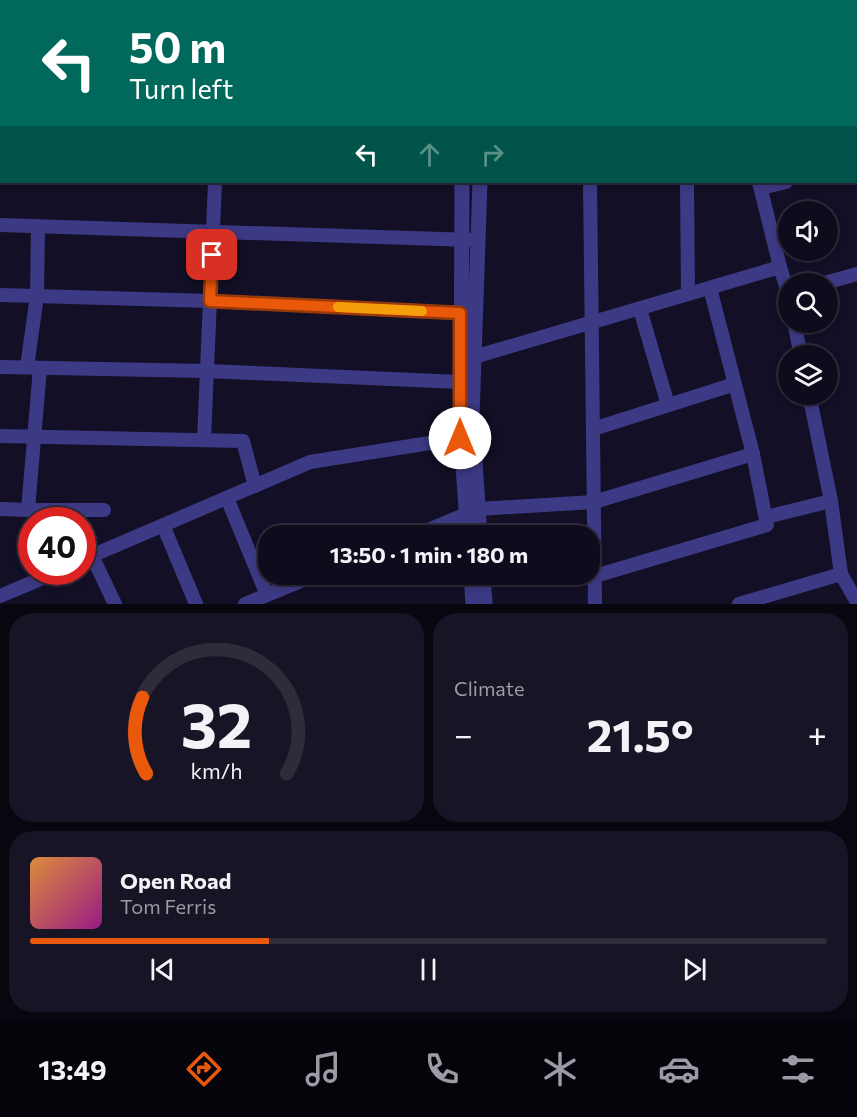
<!DOCTYPE html>
<html lang="en">
<head>
<meta charset="utf-8">
<style>
	body { margin:0; font-family:Commissioner,sans-serif; background:#171425; color:#f1f3f6; height:100vh; display:flex; flex-direction:column; font-size:22px; white-space:nowrap }
	* { box-sizing:border-box; margin:0 }
	p { font-size:20px; color:#9b9ba3 }
	.icon { flex:none; width:33px; height:33px; fill:none; stroke:currentColor; stroke-width:2; stroke-linecap:round; stroke-linejoin:round }
	.map { position:relative; height:604px; overflow:hidden }
	.details { display:flex; flex-direction:column; gap:9px; padding:9px; background:#08060f; flex:1 }
	.details>* { flex:none }
	.top-card { position:absolute; left:0px; top:0px; width:858px; height:183px; box-shadow:0 3px 9px #0003,0 0 0 2px #2e2b3b; background:#00695c; color:#fff; overflow:hidden }
	.buttons { position:absolute; left:778px; top:201px; display:grid; gap:12px }
	.buttons a { display:grid; place-items:center; width:60px; height:60px; border-radius:50%; background:#0e0b1c; box-shadow:0 3px 9px #0003,0 0 0 2px #2e2b3b; font-size:30px }
	.speed { position:absolute; left:18px; top:507px; display:flex; gap:12px; font-size:30px; font-weight:700; text-align:center }
	.speed>* { display:grid; place-content:center; width:78px; height:78px; border-radius:50%; background:#0e0b1c; box-shadow:0 3px 9px #0003,0 0 0 2px #2e2b3b; line-height:1 }
	.speed .limit { border:9px solid #d22; background:#fff; color:#111 }
	.pin { position:absolute; display:grid; place-items:center; width:51px; height:51px; color:#fff; margin:-26px; border-radius:12px; box-shadow:0 3px 9px #0006 }
	.me { position:absolute; width:66px; margin:-33px; rotate:0deg; stroke-linejoin:round; filter:drop-shadow(0 0 4px #0008) }
	.turn { display:flex; align-items:center; gap:21px; height:126px; padding:0 30px; font-size:27px }
	.turn .icon { width:78px; height:78px; stroke-width:2.5 }
	.turn b { display:block; font-size:42px; line-height:51px }
	.lanes { display:flex; align-items:center; height:57px; padding:0 30px; background:#0003; justify-content:center; gap:30px; direction:ltr }
	.lanes .off { opacity:.35 }
	.big { font-size:45px; font-weight:700; line-height:1.1 }
	.details .tile { flex:1; display:flex; flex-direction:column; justify-content:center; gap:9px; min-width:0; padding:0 21px; border-radius:24px; background:#171425 }
	.details .dial { align-items:center; gap:0 }
	.dial svg { height:156px; overflow:visible; fill:none; stroke:#2e2b3b; stroke-width:7; stroke-linecap:round; text-anchor:middle }
	.dial text { fill:#f1f3f6; stroke:none }
	.song { display:flex; align-items:center; gap:18px }
	.cover { width:72px; height:72px; border-radius:9px; background:linear-gradient(135deg,hsl(30 70% 55%),hsl(310 70% 35%)) }
	.played { height:6px; border-radius:3px; background:linear-gradient(90deg,#ea580c 30%,#2e2b3b 30%) }
	.keys { display:flex; justify-content:space-around; direction:ltr }
	.heat { display:flex; justify-content:space-between; align-items:center; font-size:33px; direction:ltr }
	.details .tiles { flex:1; display:grid; gap:9px; grid-template-columns:1fr 1fr }
	.tile:last-child { grid-column:span 2 }
	.trip { position:absolute; left:258px; top:525px; width:342px; height:60px; border-radius:24px; background:#0e0b1c; box-shadow:0 3px 9px #0003,0 0 0 2px #2e2b3b; font-weight:700; line-height:60px; text-align:center }
	.tabs { display:flex; height:96px; justify-content:space-around; align-items:center; background:#06040b; color:#9b9ba3 }
	.tabs .icon { width:42px; height:42px }
	.tabs .selected { color:#ea580c }
	.tabs b { font-size:27px; color:#f1f3f6 }
	.map>svg:first-child { display:block }
	.lines { fill:none; stroke-linecap:round; stroke-linejoin:round }
	.minor { stroke:#3d3a85; stroke-width:14 }
	.tertiary { stroke:#3d3a85; stroke-width:15 }
	.route-casing { stroke:#983908; stroke-width:15 }
	.route { stroke:#ea580c; stroke-width:10 }
	.slow { stroke:#f59e0b; stroke-width:10 }
</style>
</head>
<body>
<div class="map">
<svg width="857" height="604" viewBox="0 0 857 604">
	<rect width="100%" height="100%" fill="#130f26"/>
	<g class="lines">
		<!-- minor -->
		<g class="minor">
			<path d="M220 0V2"/>
			<path d="M321 0 338 2"/>
			<path d="M589 0V2"/>
			<path d="M714 0V2"/>
			<path d="M115 2 116 0"/>
			<path d="M361 2V0"/>
			<path d="M0 13 2 9"/>
			<path d="M856 54H857"/>
			<path d="M0 79H2"/>
			<path d="M0 154H2"/>
			<path d="M856 163H857"/>
			<path d="M590 182 595 604"/>
			<path d="M687 182 688 294"/>
			<path d="M759 182 780 267"/>
			<path d="M761 188 786 182"/>
			<path d="M0 225 472 240"/>
			<path d="M821 284 857 274"/>
			<path d="M0 295 210 301 460 313"/>
			<path d="M640 309 668 405"/>
			<path d="M794 322 801 356"/>
			<path d="M474 357 780 267 788 293 789 292"/>
			<path d="M0 367 207 371 460 382"/>
			<path d="M27 367 37 296 38 226"/>
			<path d="M809 394 831 501 841 574"/>
			<path d="M593 429 735 384"/>
			<path d="M0 436 243 441 255 486"/>
			<path d="M204 440 215 182"/>
			<path d="M227 498 267 595"/>
			<path d="M0 509 28 510 40 368"/>
			<path d="M28 510H104"/>
			<path d="M766 517 831 501"/>
			<path d="M163 525 196 604"/>
			<path d="M414 536 478 509 594 502 753 454"/>
			<path d="M92 556 115 604"/>
			<path d="M82 560 310 462 461 438"/>
			<path d="M595 576 767 525 753 454 710 288"/>
			<path d="M0 596 57 572"/>
			<path d="M245 604 318 574"/>
			<path d="M739 604 841 574 857 602"/>
		</g>
		<!-- tertiary -->
		<g class="tertiary">
			<path d="M464 2V0"/>
			<path d="M485 2V0"/>
			<path d="M462 182 461 438 468 536"/>
			<path d="M480 182 472 417 480 536"/>
			<path d="M471 574 473 604"/>
			<path d="M483 574 485 604"/>
		</g>
	</g>
	<g class="lines">
		<!-- route casing -->
		<g class="route-casing">
			<path id="route" d="M212 255 210 301 460 313V438"/>
		</g>
		<!-- route -->
		<use href="#route" class="route"/>
		<!-- slow -->
		<path class="slow" d="M338 307 422 311"/>
	</g>
</svg>
<div class="buttons">
<a><svg class="icon" aria-label="sound" viewBox="0 0 24 24"><path d="M4 9h4l5-4v14l-5-4H4zM17 9q2 3 0 6"/></svg></a>
<a><svg class="icon" aria-label="search" viewBox="0 0 24 24"><circle cx="10" cy="10" r="6"/><path d="M15 15l6 6"/></svg></a>
<a><svg class="icon" aria-label="layers" viewBox="0 0 24 24"><path d="M12 4l9 5-9 5-9-5zM3 14l9 5 9-5"/></svg></a>
</div>
<div class="speed"><div class="limit">40</div></div>
<div class="pin" style="left:212px;top:255px;background:#d93025"><svg class="icon" aria-label="arrive" viewBox="0 0 24 24"><path d="M6 21V4h12l-3 4 3 4H6"/></svg></div>
<svg class="me" style="left:460px;top:438px" viewBox="-20 -20 40 40"><circle r="19" fill="#fff"/><path d="M0-13L10 11 0 6-10 11z" fill="#ea580c"/></svg>
<div class="trip">13:50 · 1 min · 180 m</div>
<div class="top-card">
<div class="turn"><svg class="icon" aria-label="left" viewBox="0 0 24 24"><path d="M17 20v-9H6M10 6l-5 5 5 5"/></svg><div><b>50 m</b>Turn left</div></div>
<div class="lanes"><svg class="icon" aria-label="left" viewBox="0 0 24 24"><path d="M17 20v-9H6M10 6l-5 5 5 5"/></svg><svg class="icon off" aria-label="ahead" viewBox="0 0 24 24"><path d="M12 20V5M6 11l6-6 6 6"/></svg><svg class="icon off" aria-label="right" viewBox="0 0 24 24"><path d="M7 20v-9h11M14 6l5 5-5 5"/></svg></div>
</div>
</div>
<section class="details">
<div class="tiles">
<div class="tile dial"><svg viewBox="0 0 100 80">
<path d="M14 69A42 42 0 1 1 86 69"/>
<path d="M14 69A42 42 0 0 1 12 30" stroke="#ea580c"/>
<text x="50" y="56" font-size="32" font-weight="700">32</text>
<text x="50" y="72" font-size="11">km/h</text>
</svg></div>
<div class="tile"><p>Climate</p>
<div class="heat"><a>−</a><b class="big">21.5°</b><a>+</a></div>
</div>
<div class="tile">
<div class="song"><i class="cover"></i><div><b>Open Road</b><p>Tom Ferris</p></div></div>
<div class="played"></div>
<div class="keys"><svg class="icon" aria-label="previous" viewBox="0 0 24 24"><path d="M18 5L8 12l10 7zM5 5v14"/></svg><svg class="icon" aria-label="pause" viewBox="0 0 24 24"><path d="M8 5v14M16 5v14"/></svg><svg class="icon" aria-label="next" viewBox="0 0 24 24"><path d="M6 5l10 7-10 7zM19 5v14"/></svg></div>
</div>
</div>
</section>
<nav class="tabs">
<b>13:49</b>
<svg class="icon selected" aria-label="directions" viewBox="0 0 24 24"><path d="M12 3l9 9-9 9-9-9zM9 14v-3h6M13 9l2 2-2 2"/></svg>
<svg class="icon" aria-label="music" viewBox="0 0 24 24"><path d="M9 18V5l10-2v13"/><circle cx="6" cy="18" r="3"/><circle cx="16" cy="16" r="3"/></svg>
<svg class="icon" aria-label="phone" viewBox="0 0 24 24"><path d="M5 4h4l2 5-3 2q2 4 5 5l2-3 5 2v4C11 20 4 13 5 4z"/></svg>
<svg class="icon" aria-label="climate" viewBox="0 0 24 24"><path d="M12 3v18M4 7l16 10M4 17L20 7"/></svg>
<svg class="icon" aria-label="car" viewBox="0 0 24 24"><path d="M5 17H2v-5l4-1 3-4h7l3 4 3 1v5h-3M9 17h6M6 11h13"/><circle cx="7" cy="17" r="2"/><circle cx="17" cy="17" r="2"/></svg>
<svg class="icon" aria-label="filters" viewBox="0 0 24 24"><path d="M4 7h16M4 17h16"/><circle cx="9" cy="7" r="2"/><circle cx="15" cy="17" r="2"/></svg>
</nav>
</body>
</html>
